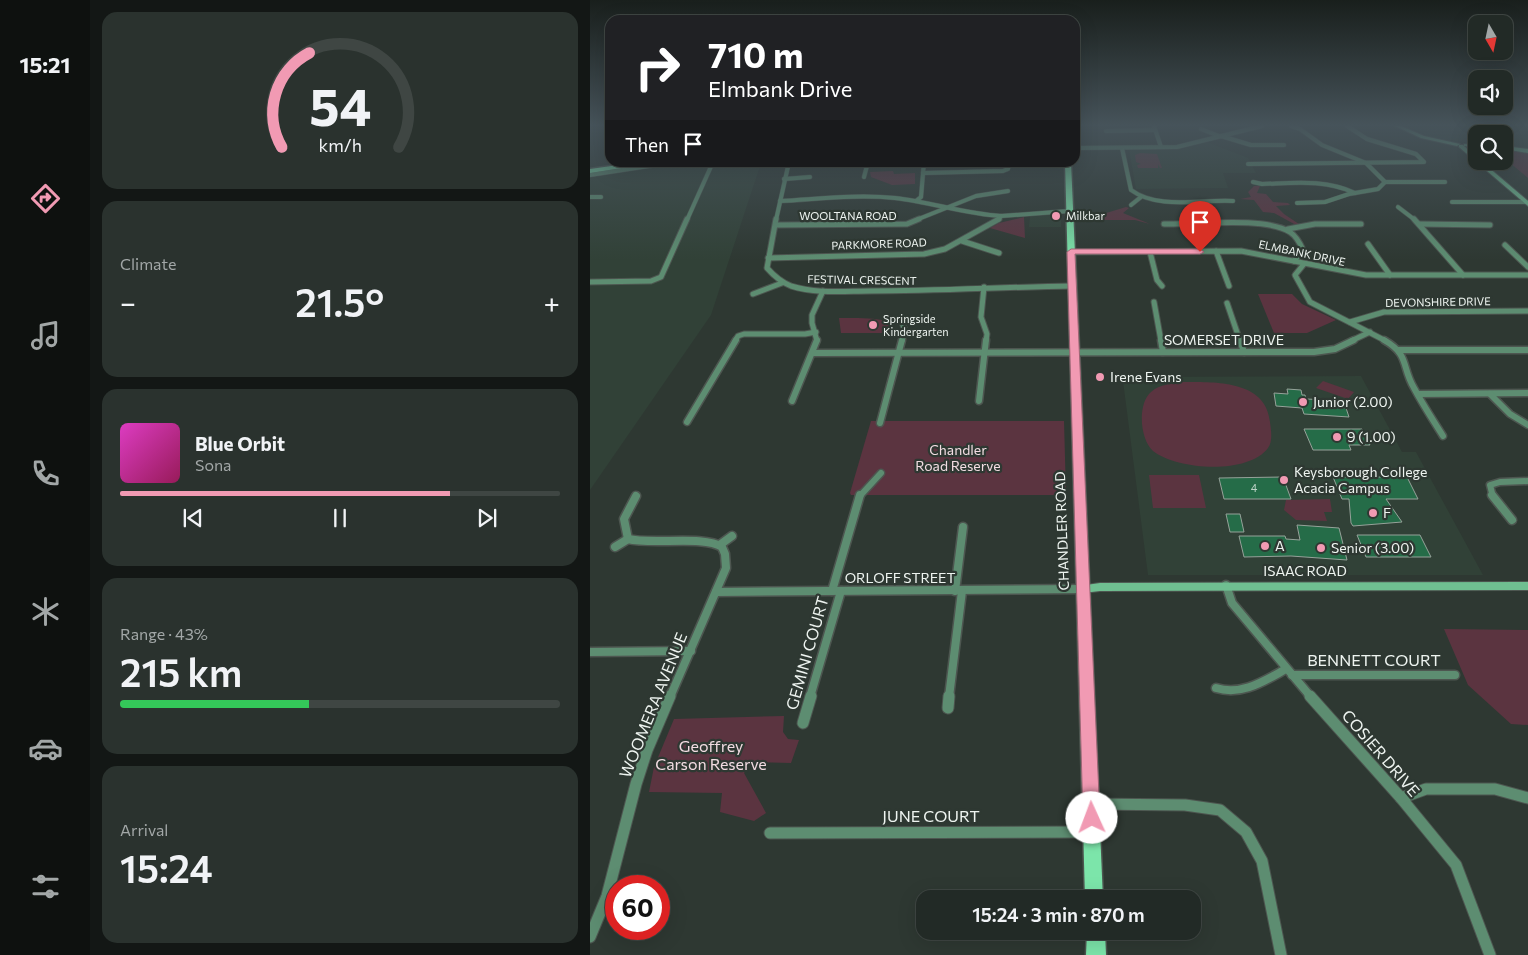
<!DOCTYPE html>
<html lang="en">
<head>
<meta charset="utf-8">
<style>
	body { margin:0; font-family:Commissioner,sans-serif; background:#2a322e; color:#f1f3f6; height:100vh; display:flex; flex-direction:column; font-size:19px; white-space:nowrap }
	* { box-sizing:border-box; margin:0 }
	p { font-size:16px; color:#a2a7a7 }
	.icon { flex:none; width:28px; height:28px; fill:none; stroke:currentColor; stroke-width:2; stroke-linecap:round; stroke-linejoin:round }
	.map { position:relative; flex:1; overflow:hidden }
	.panel { display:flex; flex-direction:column; gap:12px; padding:12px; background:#131715; width:500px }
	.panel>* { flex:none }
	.guide { position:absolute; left:15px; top:15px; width:475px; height:152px; border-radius:15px; box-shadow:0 5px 20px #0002,0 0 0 1px #3f4643; background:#202124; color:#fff; overflow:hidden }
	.needle { width:32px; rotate:171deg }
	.buttons { position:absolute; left:878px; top:15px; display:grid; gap:10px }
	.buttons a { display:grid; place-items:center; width:45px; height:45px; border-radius:10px; background:#222a26; box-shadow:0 5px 20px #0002,0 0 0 1px #3f4643; font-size:25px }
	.speed { position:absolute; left:15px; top:875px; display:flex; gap:10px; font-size:25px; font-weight:700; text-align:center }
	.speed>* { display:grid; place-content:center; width:65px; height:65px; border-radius:50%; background:#222a26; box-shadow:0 5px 20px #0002,0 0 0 1px #3f4643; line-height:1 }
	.speed .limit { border:8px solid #d22; background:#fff; color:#111 }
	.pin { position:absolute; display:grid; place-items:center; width:42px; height:42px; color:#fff; margin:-51px -21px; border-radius:50% 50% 50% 0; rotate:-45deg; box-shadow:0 0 5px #0007 }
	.pin .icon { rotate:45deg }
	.me { position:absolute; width:55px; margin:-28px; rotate:358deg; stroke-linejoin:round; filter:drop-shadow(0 0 4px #0008) }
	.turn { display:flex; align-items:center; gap:18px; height:105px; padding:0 20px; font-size:22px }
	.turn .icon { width:65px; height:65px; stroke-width:2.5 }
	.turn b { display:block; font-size:35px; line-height:42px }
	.then { display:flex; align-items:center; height:48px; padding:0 20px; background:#0003; gap:10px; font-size:19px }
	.big { font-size:38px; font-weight:600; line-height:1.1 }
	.panel .widget { flex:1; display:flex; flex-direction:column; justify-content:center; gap:8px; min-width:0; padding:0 18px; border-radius:15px; background:#2a322e }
	.panel .dial { align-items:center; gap:0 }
	.dial svg { height:130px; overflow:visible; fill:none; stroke:#3f4643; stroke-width:7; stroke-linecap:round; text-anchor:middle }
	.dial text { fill:#f1f3f6; stroke:none }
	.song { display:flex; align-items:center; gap:15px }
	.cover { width:60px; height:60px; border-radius:8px; background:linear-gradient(135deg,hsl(310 70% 55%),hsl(330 70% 35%)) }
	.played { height:5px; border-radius:2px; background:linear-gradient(90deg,#f19ab3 75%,#3f4643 75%) }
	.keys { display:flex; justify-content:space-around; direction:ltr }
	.heat { display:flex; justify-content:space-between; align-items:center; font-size:28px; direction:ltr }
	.charge { height:8px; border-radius:4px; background:linear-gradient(90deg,#34c759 43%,#3f4643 0) }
	.trip { position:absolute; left:326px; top:890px; width:285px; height:50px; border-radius:15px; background:#222a26; box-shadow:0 5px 20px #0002,0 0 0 1px #3f4643; font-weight:600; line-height:50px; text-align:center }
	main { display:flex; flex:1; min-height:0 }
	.dock { display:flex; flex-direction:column; width:90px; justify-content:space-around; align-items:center; background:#0e110f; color:#a2a7a7 }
	.dock .icon { width:35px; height:35px }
	.dock .on { color:#f19ab3 }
	.dock b { font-size:22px; color:#f1f3f6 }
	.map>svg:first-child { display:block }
	.built { fill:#314137 }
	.green { fill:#5b3440 }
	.building { fill:#256c48; stroke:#96a29a }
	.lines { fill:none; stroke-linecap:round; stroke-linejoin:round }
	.street-far4-casing { stroke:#4d5650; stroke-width:5 }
	.street-far3-casing { stroke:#4d5650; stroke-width:7 }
	.street-far2-casing { stroke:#4d5650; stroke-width:9 }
	.street-far1-casing { stroke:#4d5650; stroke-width:11 }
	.street-casing { stroke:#4d5650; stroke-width:13 }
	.secondary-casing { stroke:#4d5650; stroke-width:2 }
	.primary-casing { stroke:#4d5650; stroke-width:3 }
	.street-far4 { stroke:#5d8d71; stroke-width:4 }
	.street-far3 { stroke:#5d8d71; stroke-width:5 }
	.street-far2 { stroke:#5d8d71; stroke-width:6 }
	.street-far1 { stroke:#5d8d71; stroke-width:8 }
	.street { stroke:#5d8d71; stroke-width:11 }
	.secondary { fill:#6fbf91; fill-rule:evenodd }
	.primary { fill:#7ce5aa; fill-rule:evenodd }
	.route { fill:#f19ab3; stroke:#9d6474 }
	.poi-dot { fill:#f19ab3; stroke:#2e3832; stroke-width:2 }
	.labels { text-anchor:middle; stroke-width:4.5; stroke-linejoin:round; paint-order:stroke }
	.far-street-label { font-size:11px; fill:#eef4f0; stroke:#2e3832 }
	.far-poi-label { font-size:11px; fill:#eef4f0; stroke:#2e3832; text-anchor:start }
	.number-label { font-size:11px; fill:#bcd2c6 }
	.street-label { font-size:14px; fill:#eef4f0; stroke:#2e3832 }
	.poi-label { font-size:14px; fill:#eef4f0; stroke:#2e3832; text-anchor:start }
	.park-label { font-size:14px; fill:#f2dce2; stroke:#2e3832 }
	.near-street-label { font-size:16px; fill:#eef4f0; stroke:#2e3832 }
	.near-park-label { font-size:16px; fill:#f2dce2; stroke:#2e3832 }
</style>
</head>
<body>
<main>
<nav class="dock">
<b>15:21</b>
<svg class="icon on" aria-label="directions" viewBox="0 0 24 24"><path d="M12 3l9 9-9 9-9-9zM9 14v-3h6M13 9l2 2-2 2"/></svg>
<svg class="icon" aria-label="music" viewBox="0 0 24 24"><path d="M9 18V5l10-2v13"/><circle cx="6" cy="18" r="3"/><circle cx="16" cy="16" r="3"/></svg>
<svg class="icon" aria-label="phone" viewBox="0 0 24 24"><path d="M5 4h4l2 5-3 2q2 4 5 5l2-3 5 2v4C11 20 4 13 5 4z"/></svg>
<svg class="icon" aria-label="climate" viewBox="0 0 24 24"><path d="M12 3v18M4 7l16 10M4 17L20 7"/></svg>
<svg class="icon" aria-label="car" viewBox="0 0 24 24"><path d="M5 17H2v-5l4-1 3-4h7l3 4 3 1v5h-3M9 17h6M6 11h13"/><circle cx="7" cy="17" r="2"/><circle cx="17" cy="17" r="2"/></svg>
<svg class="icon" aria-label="filters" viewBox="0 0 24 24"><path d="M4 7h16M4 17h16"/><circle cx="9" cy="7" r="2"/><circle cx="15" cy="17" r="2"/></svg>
</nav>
<section class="panel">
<div class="widget dial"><svg viewBox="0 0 100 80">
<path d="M14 69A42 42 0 1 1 86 69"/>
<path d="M14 69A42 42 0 0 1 31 11" stroke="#f19ab3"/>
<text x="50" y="56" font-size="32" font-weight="700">54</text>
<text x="50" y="72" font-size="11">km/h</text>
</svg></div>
<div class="widget"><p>Climate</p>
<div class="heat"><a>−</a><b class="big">21.5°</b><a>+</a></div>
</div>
<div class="widget">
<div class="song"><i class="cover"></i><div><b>Blue Orbit</b><p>Sona</p></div></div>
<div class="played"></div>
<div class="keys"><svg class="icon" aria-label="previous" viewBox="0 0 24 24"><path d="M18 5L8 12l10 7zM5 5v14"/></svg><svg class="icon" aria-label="pause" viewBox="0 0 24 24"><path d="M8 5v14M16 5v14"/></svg><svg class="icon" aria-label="next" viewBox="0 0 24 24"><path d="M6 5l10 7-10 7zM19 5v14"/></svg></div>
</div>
<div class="widget"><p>Range · 43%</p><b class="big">215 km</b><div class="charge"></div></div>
<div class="widget"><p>Arrival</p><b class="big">15:24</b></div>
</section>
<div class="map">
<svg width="938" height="955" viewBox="0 0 938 955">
	<rect width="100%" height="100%" fill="#2e3832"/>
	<!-- built -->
	<g class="built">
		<path d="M816 126H938V148L914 146V134H886V144L841 137Z"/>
		<path d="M617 142 658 158 666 173H633L638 188 546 189 539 149H588Z"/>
		<path d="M92 163H171L121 315 0 490V176Z"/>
		<path d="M455 214H471V227H439L440 216Z"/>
		<path d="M771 376 812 452H826L893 575H558L533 381 536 377Z"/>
	</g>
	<!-- green -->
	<g class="green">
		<path d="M914 150 938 152V178L914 158Z"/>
		<path d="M550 153 567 154 572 168H570L568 164V168H548L547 165 551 164 546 162 545 155Z"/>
		<path d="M303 171 304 174 325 173V184L302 185 281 177 280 172Z"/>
		<path d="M664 186H670L667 193 676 194 683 202 698 203 700 205 686 206 694 214 709 224 706 225 684 213 673 212 664 200 650 199 661 197 658 192Z"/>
		<path d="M536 207 539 208 533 213 560 224 545 220H489L513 218V214Z"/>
		<path d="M434 217 435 238 400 228 409 223Z"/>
		<path d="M668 294H702L712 304 746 320 717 333H684Z"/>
		<path d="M249 318C268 318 285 317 304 323L301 324V328L307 331 308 333H251Z"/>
		<path d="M733 381 764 392 758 399 726 388Z"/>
		<path d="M593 382C625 382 676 380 680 422 681 430 683 441 678 448 658 475 587 470 563 451 550 440 547 404 561 392 570 384 582 384 593 382Z"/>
		<path d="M281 421H474L476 495H261L260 493Z"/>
		<path d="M559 475H609L616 508H563Z"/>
		<path d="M740 499 742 512H734L737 521 706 520 694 510 696 500Z"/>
		<path d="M854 629 938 630V725L921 724 878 685Z"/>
		<path d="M194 716 193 732 198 739 209 740 201 763 162 762 154 773 176 813 164 821 130 812 132 793 59 792 64 767 84 719Z"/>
	</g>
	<!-- building -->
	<g class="building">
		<path d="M697 389 711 390 712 395H715L716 399 740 400 741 403 748 404 749 407 756 408 759 417 714 414 712 408 686 406 684 393 698 394Z"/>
		<path d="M714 429H772L780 445H759L761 450H723Z"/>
		<path d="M693 477 701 499H634L629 478Z"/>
		<path d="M743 477H817L828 499H796L812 522 763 526 761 523 759 499H752Z"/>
		<path d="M636 514H650L654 532H640Z"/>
		<path d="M707 525 749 528 757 560 701 556 654 557 649 536H695L696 539 710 540Z"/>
		<path d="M767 535H830L841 557H776Z"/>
	</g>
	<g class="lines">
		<!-- street-far4 casing -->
		<g class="street-far4-casing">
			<g id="street-far4">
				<path d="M564 126 571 147"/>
				<path d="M701 126 710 129 732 145 776 163 795 182 788 189 759 194 735 202 707 203"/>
				<path d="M611 129 629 136"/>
				<path d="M516 131 565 130"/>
				<path d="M631 136 661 145H694"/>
				<path d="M485 148 587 147 672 126"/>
				<path d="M532 148 541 190C568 210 611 199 643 201"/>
				<path d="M658 164 834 162 826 154 777 139 757 126"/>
				<path d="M333 173 413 171 418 169 419 162"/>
				<path d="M0 175 85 162"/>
				<path d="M274 177 278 162"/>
				<path d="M194 179 220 177"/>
				<path d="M663 182 672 184C704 183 735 179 765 193"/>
				<path d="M795 182H855"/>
				<path d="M0 197H11"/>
				<path d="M190 201C228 199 267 194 305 198 341 202 375 214 411 216"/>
				<path d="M326 201 331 197 334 162"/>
				<path d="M862 202H936"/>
				<path d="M541 205 551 197"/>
				<path d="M808 207 825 220"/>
				<path d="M97 220 123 162"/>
				<path d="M186 220 199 162"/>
				<path d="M326 220 386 196 418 191"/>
				<path d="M408 220 411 216 479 211"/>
			</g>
		</g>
		<!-- street-far3 casing -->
		<g class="street-far3-casing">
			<g id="street-far3">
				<path d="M186 219 177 268C184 276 191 282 201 286 226 294 255 291 280 291 348 291 415 287 482 286"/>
				<path d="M824 219 873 275"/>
				<path d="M574 224C605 225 674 216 700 232 706 236 710 243 713 250L704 261"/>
				<path d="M829 224 900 225"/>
				<path d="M186 225 317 224 329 219"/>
				<path d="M698 229 725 224H771"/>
				<path d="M372 241 409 253"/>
				<path d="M778 244 800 275"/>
				<path d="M915 245 938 267"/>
				<path d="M626 251 639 286"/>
				<path d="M481 252 651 251 776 275H938"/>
				<path d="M560 252 567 280 572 286"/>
				<path d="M178 258 334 254 355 249 409 219"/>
				<path d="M714 264 705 275 720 302 796 341"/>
				<path d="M0 282 61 281 71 277 97 219"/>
				<path d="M394 287 391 317 397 334 396 341"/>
				<path d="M163 294 192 283"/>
				<path d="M564 302 571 341"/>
				<path d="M637 303 650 341"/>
				<path d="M760 322 794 312 938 311"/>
				<path d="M145 341 148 336 154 334H215L226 332"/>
				<path d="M227 341 222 323V315L233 291"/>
				<path d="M312 341 315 330 313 325"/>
				<path d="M761 341 780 332"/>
			</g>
		</g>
		<!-- street-far2 casing -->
		<g class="street-far2-casing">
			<g id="street-far2">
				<path d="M571 340 573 352"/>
				<path d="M650 340 654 352"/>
				<path d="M794 340C820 355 811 366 824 388 833 405 843 420 853 436"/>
				<path d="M808 350H938"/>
				<path d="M224 353 724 352 745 349 764 340"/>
				<path d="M828 394 938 393"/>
				<path d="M900 394 920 414 938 425"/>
				<path d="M202 401 227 340"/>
				<path d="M389 401 396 340"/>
				<path d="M97 422 146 340"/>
				<path d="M290 423 312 340"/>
				<path d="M269 497 291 473"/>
				<path d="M903 497 900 485 910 482 938 481"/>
			</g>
		</g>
		<!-- street-far1 casing -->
		<g class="street-far1-casing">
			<g id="street-far1">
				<path d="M902 495 922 520"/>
				<path d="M46 496 34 519 38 539C62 545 114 535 132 547L135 554 136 568 80 697"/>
				<path d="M131 544 142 536"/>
				<path d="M25 547 38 539"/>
				<path d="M636 585 642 603 721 697"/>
				<path d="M242 591 270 495"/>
				<path d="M365 591 373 527"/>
				<path d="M126 592 493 589"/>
				<path d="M0 652 101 651"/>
				<path d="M702 675H865"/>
				<path d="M626 688C652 696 674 681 696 669"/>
				<path d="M220 697 251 591"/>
				<path d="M359 697 372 591"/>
			</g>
		</g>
		<!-- street casing -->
		<g class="street-casing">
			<g id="street">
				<path d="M720 696 811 798 866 865 900 955"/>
				<path d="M358 708 359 696"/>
				<path d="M213 723 221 696"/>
				<path d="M811 798 836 789H905L938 798"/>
				<path d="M501 804 595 805 630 810 656 832 672 861 691 955"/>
				<path d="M180 833 502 832"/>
				<path d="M0 937 17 896 46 784 57 750 80 696"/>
			</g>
		</g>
		<!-- secondary casing -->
		<g class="secondary-casing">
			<g id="secondary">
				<path d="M805 126H811L834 136 870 144 867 146 831 138Z"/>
				<path d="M874 144 886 145V147L874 146Z"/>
				<path d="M869 145H873L886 157V161H891L938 201V206L869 147Z"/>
				<path d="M914 146 938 149V153L914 149Z"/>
				<path d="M938 582V590L510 591 493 593 489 592 487 589 489 586 510 583Z"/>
			</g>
		</g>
		<!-- primary casing -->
		<g class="primary-casing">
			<g id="primary">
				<path d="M50 162H70L0 173V169Z"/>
				<path d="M475 162H481L513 899H495Z"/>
				<path d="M497 931H515L516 955H496Z"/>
			</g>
		</g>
		<!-- street-far4 -->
		<use href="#street-far4" class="street-far4"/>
		<!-- street-far3 -->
		<use href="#street-far3" class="street-far3"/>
		<!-- street-far2 -->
		<use href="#street-far2" class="street-far2"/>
		<!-- street-far1 -->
		<use href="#street-far1" class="street-far1"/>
		<!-- street -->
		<use href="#street" class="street"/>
		<!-- secondary -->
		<use href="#secondary" class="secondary"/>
		<!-- primary -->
		<use href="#primary" class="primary"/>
	</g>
	<!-- sky -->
	<linearGradient id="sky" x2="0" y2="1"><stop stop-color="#191f1c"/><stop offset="0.48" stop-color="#46535a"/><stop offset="1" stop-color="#46535a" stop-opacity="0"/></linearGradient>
	<rect width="938" height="260" fill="url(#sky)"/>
	<!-- route -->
	<path class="route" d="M481 249H610L614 252 610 254H485L510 818 508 824 502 826 496 824 493 818 477 252Z"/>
	<!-- markers -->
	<g class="poi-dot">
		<circle cx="466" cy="216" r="5"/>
		<circle cx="283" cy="325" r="5"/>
		<circle cx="510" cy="377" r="5"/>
		<circle cx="713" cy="402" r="5"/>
		<circle cx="747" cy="437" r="5"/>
		<circle cx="694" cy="480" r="5"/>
		<circle cx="783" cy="513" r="5"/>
		<circle cx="675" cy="546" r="5"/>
		<circle cx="731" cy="548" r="5"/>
	</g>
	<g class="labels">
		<!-- far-street labels -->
		<g class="far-street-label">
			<text x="258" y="220">WOOLTANA ROAD</text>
			<text transform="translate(289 244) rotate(-2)" y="4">PARKMORE ROAD</text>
			<text transform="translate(712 253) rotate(12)" y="4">ELMBANK DRIVE</text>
			<text transform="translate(272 280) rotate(1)" y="4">FESTIVAL CRESCENT</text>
			<text transform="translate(848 302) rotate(-1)" y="4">DEVONSHIRE DRIVE</text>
		</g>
		<!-- far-poi labels -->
		<g class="far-poi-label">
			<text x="476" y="220">Milkbar</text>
			<text x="293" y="323">Springside<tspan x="293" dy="13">Kindergarten</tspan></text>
		</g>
		<!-- number labels -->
		<g class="number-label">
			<text x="664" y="492">4</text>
		</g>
		<!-- street labels -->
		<g class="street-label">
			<text x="634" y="345">SOMERSET DRIVE</text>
			<text transform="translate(472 531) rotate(-92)" y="5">CHANDLER ROAD</text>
			<text x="715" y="576">ISAAC ROAD</text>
			<text x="310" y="583">ORLOFF STREET</text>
		</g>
		<!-- poi labels -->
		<g class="poi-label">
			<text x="520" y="382">Irene Evans</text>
			<text x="723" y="407">Junior (2.00)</text>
			<text x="757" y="442">9 (1.00)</text>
			<text x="704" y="477">Keysborough College<tspan x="704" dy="16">Acacia Campus</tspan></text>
			<text x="793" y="518">F</text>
			<text x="685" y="551">A</text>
			<text x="741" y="553">Senior (3.00)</text>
		</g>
		<!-- park labels -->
		<g class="park-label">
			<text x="368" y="455">Chandler<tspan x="368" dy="16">Road Reserve</tspan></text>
		</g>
		<!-- near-street labels -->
		<g class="near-street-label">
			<text transform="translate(217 653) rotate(-74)" y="6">GEMINI COURT</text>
			<text x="784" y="666">BENNETT COURT</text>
			<text transform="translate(63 705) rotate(-68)" y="6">WOOMERA AVENUE</text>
			<text transform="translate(791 753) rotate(49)" y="6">COSIER DRIVE</text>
			<text x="341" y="822">JUNE COURT</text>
		</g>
		<!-- near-park labels -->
		<g class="near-park-label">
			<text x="121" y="752">Geoffrey<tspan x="121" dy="18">Carson Reserve</tspan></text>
		</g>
	</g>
</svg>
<div class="buttons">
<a><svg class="needle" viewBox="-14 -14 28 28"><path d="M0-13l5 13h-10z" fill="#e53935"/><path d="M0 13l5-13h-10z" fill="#a2a7a7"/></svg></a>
<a><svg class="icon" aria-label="sound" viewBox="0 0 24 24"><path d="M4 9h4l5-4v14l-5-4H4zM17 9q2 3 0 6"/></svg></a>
<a><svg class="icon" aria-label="search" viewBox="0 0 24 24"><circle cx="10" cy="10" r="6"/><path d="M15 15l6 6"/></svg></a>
</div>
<div class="speed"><div class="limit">60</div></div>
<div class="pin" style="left:610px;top:252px;background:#d93025"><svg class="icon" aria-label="arrive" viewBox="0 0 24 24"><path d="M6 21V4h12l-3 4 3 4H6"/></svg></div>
<svg class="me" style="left:502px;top:818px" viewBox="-20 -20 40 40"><circle r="19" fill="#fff"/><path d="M0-13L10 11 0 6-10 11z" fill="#f19ab3"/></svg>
<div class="trip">15:24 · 3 min · 870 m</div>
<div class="guide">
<div class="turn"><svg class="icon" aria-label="right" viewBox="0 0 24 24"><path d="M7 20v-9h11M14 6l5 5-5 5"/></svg><div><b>710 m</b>Elmbank Drive</div></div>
<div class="then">Then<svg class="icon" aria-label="arrive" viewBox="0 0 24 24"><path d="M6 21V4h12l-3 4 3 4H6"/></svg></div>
</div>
</div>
</main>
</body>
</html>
